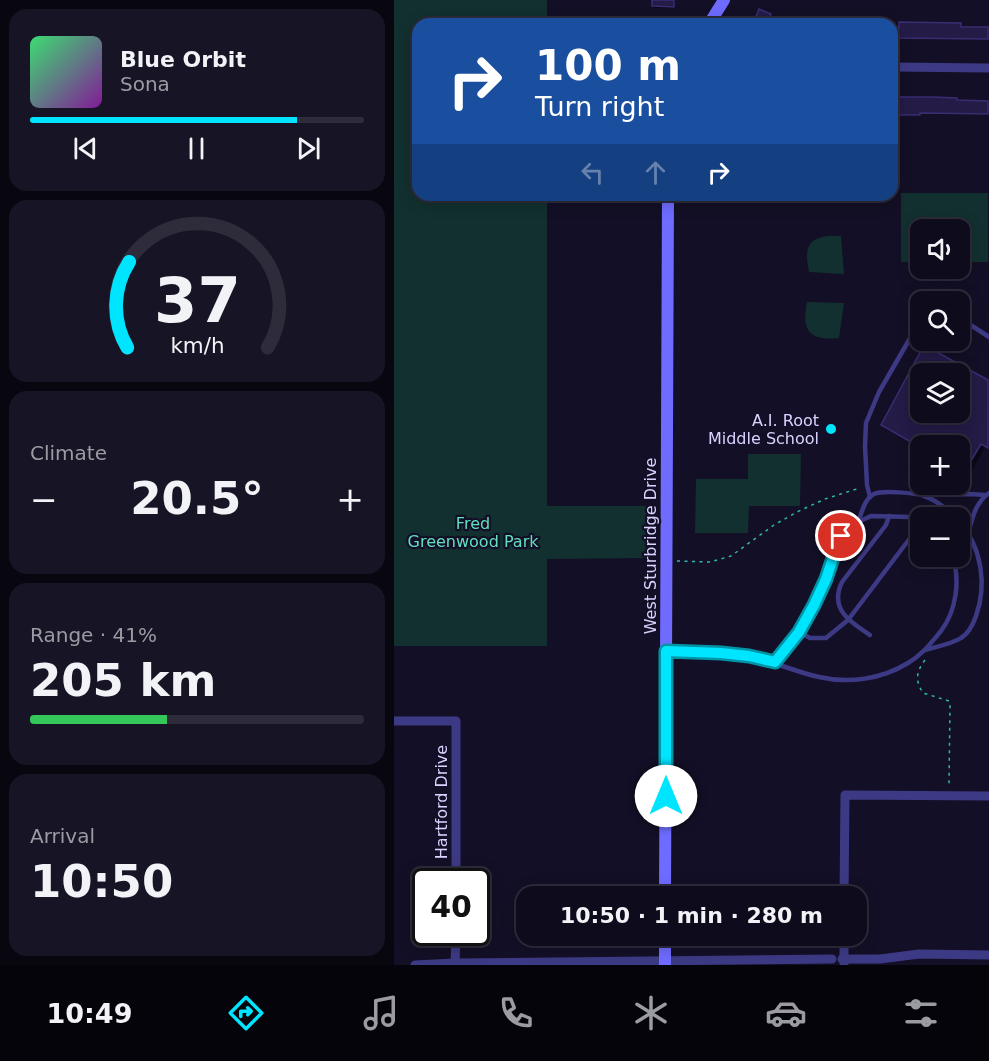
<!DOCTYPE html>
<html lang="en">
<head>
<meta charset="utf-8">
<style>
	body { margin:0; font-family:"DejaVu Sans",sans-serif; background:#171425; color:#f1f3f6; height:100vh; display:flex; flex-direction:column; font-size:22px; white-space:nowrap }
	* { box-sizing:border-box; margin:0 }
	p { font-size:20px; color:#9b9ba3 }
	.icon { flex:none; width:33px; height:33px; fill:none; stroke:currentColor; stroke-width:2; stroke-linecap:round; stroke-linejoin:round }
	.map { position:relative; flex:1; overflow:hidden }
	.side { display:flex; flex-direction:column; gap:9px; padding:9px; background:#08060f; width:394px }
	.side>* { flex:none }
	.banner { position:absolute; left:18px; top:18px; width:486px; height:183px; border-radius:18px; box-shadow:0 3px 15px #0003,0 0 0 2px #2e2b3b; background:#1a4fa0; color:#fff; overflow:hidden }
	.controls { position:absolute; left:516px; top:219px; display:grid; gap:12px }
	.controls a { display:grid; place-items:center; width:60px; height:60px; border-radius:12px; background:#0e0b1c; box-shadow:0 3px 15px #0003,0 0 0 2px #2e2b3b; font-size:30px }
	.speed { position:absolute; left:18px; top:868px; display:flex; gap:12px; font-size:30px; font-weight:700; text-align:center }
	.speed>* { display:grid; place-content:center; width:78px; height:78px; border-radius:50%; background:#0e0b1c; box-shadow:0 3px 15px #0003,0 0 0 2px #2e2b3b; line-height:1 }
	.speed .limit { border:3px solid #111; border-radius:9px; background:#fff; color:#111 }
	.pin { position:absolute; display:grid; place-items:center; width:51px; height:51px; color:#fff; margin:-26px; border:3px solid #fff; border-radius:50%; box-shadow:0 2px 6px #0007 }
	.me { position:absolute; width:66px; margin:-33px; rotate:0deg; stroke-linejoin:round; filter:drop-shadow(0 0 4px #0008) }
	.turn { display:flex; align-items:center; gap:21px; height:126px; padding:0 24px; font-size:27px }
	.turn .icon { width:78px; height:78px; stroke-width:2.5 }
	.turn b { display:block; font-size:42px; line-height:51px }
	.lanes { display:flex; align-items:center; height:57px; padding:0 24px; background:#0003; justify-content:center; gap:30px; direction:ltr }
	.lanes .off { opacity:.35 }
	.big { font-size:45px; font-weight:800; line-height:1.1 }
	.side .widget { flex:1; display:flex; flex-direction:column; justify-content:center; gap:9px; min-width:0; padding:0 21px; border-radius:18px; background:#171425 }
	.side .dial { align-items:center; gap:0 }
	.dial svg { height:156px; overflow:visible; fill:none; stroke:#2e2b3b; stroke-width:7; stroke-linecap:round; text-anchor:middle }
	.dial text { fill:#f1f3f6; stroke:none }
	.song { display:flex; align-items:center; gap:18px }
	.cover { width:72px; height:72px; border-radius:9px; background:linear-gradient(135deg,hsl(140 70% 55%),hsl(290 70% 35%)) }
	.played { height:6px; border-radius:3px; background:linear-gradient(90deg,#00e5ff 80%,#2e2b3b 80%) }
	.keys { display:flex; justify-content:space-around; direction:ltr }
	.heat { display:flex; justify-content:space-between; align-items:center; font-size:33px; direction:ltr }
	.charge { height:9px; border-radius:4px; background:linear-gradient(90deg,#34c759 41%,#2e2b3b 0) }
	.trip { position:absolute; left:122px; top:886px; width:351px; height:60px; border-radius:18px; background:#0e0b1c; box-shadow:0 3px 15px #0003,0 0 0 2px #2e2b3b; font-weight:800; line-height:60px; text-align:center }
	.tab-bar { display:flex; height:96px; justify-content:space-around; align-items:center; background:#06040b; color:#9b9ba3 }
	.tab-bar .icon { width:42px; height:42px }
	.tab-bar .active { color:#00e5ff }
	.tab-bar b { font-size:27px; color:#f1f3f6 }
	main { display:flex; flex:1; min-height:0 }
	.map>svg:first-child { display:block }
	.green { fill:#12302f }
	.shadow { fill:#0007; fill-rule:evenodd }
	.building { fill:#241b47; stroke:#3b2d73; stroke-width:1.5; fill-rule:evenodd }
	.lines { fill:none; stroke-linecap:round; stroke-linejoin:round }
	.path { stroke:#2fb8b0; stroke-width:1.5; stroke-dasharray:3 4.5; stroke-linecap:butt }
	.lane { stroke:#3d3a85; stroke-width:4.5 }
	.street { stroke:#3d3a85; stroke-width:9 }
	.secondary { stroke:#6f6bff; stroke-width:12 }
	.route-casing { stroke:#0095a6; stroke-width:15 }
	.route { stroke:#00e5ff; stroke-width:10 }
	.poi-dot { fill:#00e5ff; stroke:#130f26; stroke-width:2 }
	.labels { text-anchor:middle; stroke-width:4.5; stroke-linejoin:round; paint-order:stroke }
	.poi-label { font-size:16px; fill:#d9d4ff; stroke:#130f26; text-anchor:end }
	.park-label { font-size:16px; fill:#5fe0c0; stroke:#130f26 }
	.street-label { font-size:16px; fill:#d9d4ff; stroke:#130f26 }
</style>
</head>
<body>
<main>
<section class="side">
<div class="widget">
<div class="song"><i class="cover"></i><div><b>Blue Orbit</b><p>Sona</p></div></div>
<div class="played"></div>
<div class="keys"><svg class="icon" aria-label="previous" viewBox="0 0 24 24"><path d="M18 5L8 12l10 7zM5 5v14"/></svg><svg class="icon" aria-label="pause" viewBox="0 0 24 24"><path d="M8 5v14M16 5v14"/></svg><svg class="icon" aria-label="next" viewBox="0 0 24 24"><path d="M6 5l10 7-10 7zM19 5v14"/></svg></div>
</div>
<div class="widget dial"><svg viewBox="0 0 100 80">
<path d="M14 69A42 42 0 1 1 86 69"/>
<path d="M14 69A42 42 0 0 1 15 25" stroke="#00e5ff"/>
<text x="50" y="56" font-size="32" font-weight="700">37</text>
<text x="50" y="72" font-size="11">km/h</text>
</svg></div>
<div class="widget"><p>Climate</p>
<div class="heat"><a>−</a><b class="big">20.5°</b><a>+</a></div>
</div>
<div class="widget"><p>Range · 41%</p><b class="big">205 km</b><div class="charge"></div></div>
<div class="widget"><p>Arrival</p><b class="big">10:50</b></div>
</section>
<div class="map">
<svg width="595" height="965" viewBox="0 0 595 965">
	<rect width="100%" height="100%" fill="#130f26"/>
	<!-- green -->
	<g class="green">
		<path d="M0 0H153V24H24V195H153V506H255V558L153 559V646H0Z"/>
		<path d="M507 193H594V262H566V230H526V262H507Z"/>
		<path d="M435 236H447L450 274 415 272C411 252 411 238 435 236Z"/>
		<path d="M413 302 450 303 445 338C416 341 407 331 413 302Z"/>
		<path d="M354 454H407L406 506H355L354 533H301L302 479H354Z"/>
	</g>
	<!-- shadow -->
	<g class="shadow">
		<path d="M259 0H281V8H260L258 6Z"/>
		<path d="M432 22 567 25 568 28 595 29V39H498V24H432Z"/>
		<path d="M498 99H538L564 101 594 102 595 99V115L527 114V116H498Z"/>
		<path d="M530 347 595 382V448L591 447 576 474 566 469V446H526V447L492 429 488 425ZM526 374H566V412H526Z"/>
	</g>
	<!-- building -->
	<g class="building">
		<path d="M258 0H280V7L258 6Z"/>
		<path d="M365 9 377 14 373 24H359Z"/>
		<path d="M505 22 567 23V27H594V39L504 38Z"/>
		<path d="M499 97H538L563 98V100L594 101V114L526 113V115H499Z"/>
		<path d="M530 345 594 380V448L587 444 571 471 566 468V446H524L487 425ZM526 374H566V412H526Z"/>
	</g>
	<g class="lines">
		<!-- path -->
		<g class="path">
			<path d="M283 561 316 562 337 556 380 525 403 512 431 499 466 488"/>
			<path d="M531 660C522 672 521 681 529 693L555 701 556 706 555 786"/>
		</g>
		<!-- lane -->
		<g class="lane">
			<path d="M566 318 595 337"/>
			<path d="M531 495 576 494 591 495"/>
			<path d="M476 497 473 485 471 446 472 423 485 392 526 321"/>
			<path d="M464 522C468 513 470 499 480 494 488 490 522 493 530 496 542 500 552 508 560 518"/>
			<path d="M574 534C578 519 581 503 595 493"/>
			<path d="M405 632 416 638H432L454 620 526 525"/>
			<path d="M476 635C456 622 435 609 448 582L492 525 495 516"/>
			<path d="M531 650C541 647 558 644 567 638 575 633 579 625 582 616 593 585 588 548 566 523"/>
			<path d="M272 651C300 652 328 652 355 656 379 661 401 672 425 677 455 684 488 679 514 663 528 655 537 643 547 631 562 611 567 580 558 556"/>
			<path d="M381 662 405 632 420 605 432 579 441 552 447 536 464 522 477 516 516 517 526 522"/>
		</g>
		<!-- street -->
		<g class="street">
			<path d="M498 67 595 68"/>
			<path d="M0 721H62V882"/>
			<path d="M450 897 451 795 595 796"/>
			<path d="M450 936V963"/>
			<path d="M448 959H486L525 954 595 955"/>
			<path d="M21 965 61 963 438 959"/>
			<path d="M61 965 62 933"/>
		</g>
		<!-- secondary -->
		<g class="secondary">
			<path d="M315 24 330 0"/>
			<path d="M271 897 274 195"/>
			<path d="M271 965V936"/>
		</g>
	</g>
	<g class="lines">
		<!-- route casing -->
		<g class="route-casing">
			<path id="route" d="M272 796V651L327 653 355 656 381 662 405 632 420 605 432 579 441 552 447 536"/>
		</g>
		<!-- route -->
		<use href="#route" class="route"/>
	</g>
	<!-- markers -->
	<circle class="poi-dot" cx="437" cy="429" r="6"/>
	<g class="labels">
		<!-- poi labels -->
		<g class="poi-label">
			<text x="425" y="426">A.I. Root<tspan x="425" dy="18">Middle School</tspan></text>
		</g>
		<!-- park labels -->
		<g class="park-label">
			<text x="79" y="529">Fred<tspan x="79" dy="18">Greenwood Park</tspan></text>
		</g>
		<!-- street labels -->
		<g class="street-label">
			<text transform="translate(256 546) rotate(-90)" y="6">West Sturbridge Drive</text>
			<text transform="translate(47 802) rotate(-90)" y="6">Hartford Drive</text>
		</g>
	</g>
</svg>
<div class="controls">
<a><svg class="icon" aria-label="sound" viewBox="0 0 24 24"><path d="M4 9h4l5-4v14l-5-4H4zM17 9q2 3 0 6"/></svg></a>
<a><svg class="icon" aria-label="search" viewBox="0 0 24 24"><circle cx="10" cy="10" r="6"/><path d="M15 15l6 6"/></svg></a>
<a><svg class="icon" aria-label="layers" viewBox="0 0 24 24"><path d="M12 4l9 5-9 5-9-5zM3 14l9 5 9-5"/></svg></a>
<a>+</a>
<a>−</a>
</div>
<div class="speed"><div class="limit">40</div></div>
<div class="pin" style="left:447px;top:536px;background:#d93025"><svg class="icon" aria-label="arrive" viewBox="0 0 24 24"><path d="M6 21V4h12l-3 4 3 4H6"/></svg></div>
<svg class="me" style="left:272px;top:796px" viewBox="-20 -20 40 40"><circle r="19" fill="#fff"/><path d="M0-13L10 11 0 6-10 11z" fill="#00e5ff"/></svg>
<div class="trip">10:50 · 1 min · 280 m</div>
<div class="banner">
<div class="turn"><svg class="icon" aria-label="right" viewBox="0 0 24 24"><path d="M7 20v-9h11M14 6l5 5-5 5"/></svg><div><b>100 m</b>Turn right</div></div>
<div class="lanes"><svg class="icon off" aria-label="left" viewBox="0 0 24 24"><path d="M17 20v-9H6M10 6l-5 5 5 5"/></svg><svg class="icon off" aria-label="ahead" viewBox="0 0 24 24"><path d="M12 20V5M6 11l6-6 6 6"/></svg><svg class="icon" aria-label="right" viewBox="0 0 24 24"><path d="M7 20v-9h11M14 6l5 5-5 5"/></svg></div>
</div>
</div>
</main>
<nav class="tab-bar">
<b>10:49</b>
<svg class="icon active" aria-label="directions" viewBox="0 0 24 24"><path d="M12 3l9 9-9 9-9-9zM9 14v-3h6M13 9l2 2-2 2"/></svg>
<svg class="icon" aria-label="music" viewBox="0 0 24 24"><path d="M9 18V5l10-2v13"/><circle cx="6" cy="18" r="3"/><circle cx="16" cy="16" r="3"/></svg>
<svg class="icon" aria-label="phone" viewBox="0 0 24 24"><path d="M5 4h4l2 5-3 2q2 4 5 5l2-3 5 2v4C11 20 4 13 5 4z"/></svg>
<svg class="icon" aria-label="climate" viewBox="0 0 24 24"><path d="M12 3v18M4 7l16 10M4 17L20 7"/></svg>
<svg class="icon" aria-label="car" viewBox="0 0 24 24"><path d="M5 17H2v-5l4-1 3-4h7l3 4 3 1v5h-3M9 17h6M6 11h13"/><circle cx="7" cy="17" r="2"/><circle cx="17" cy="17" r="2"/></svg>
<svg class="icon" aria-label="filters" viewBox="0 0 24 24"><path d="M4 7h16M4 17h16"/><circle cx="9" cy="7" r="2"/><circle cx="15" cy="17" r="2"/></svg>
</nav>
</body>
</html>
